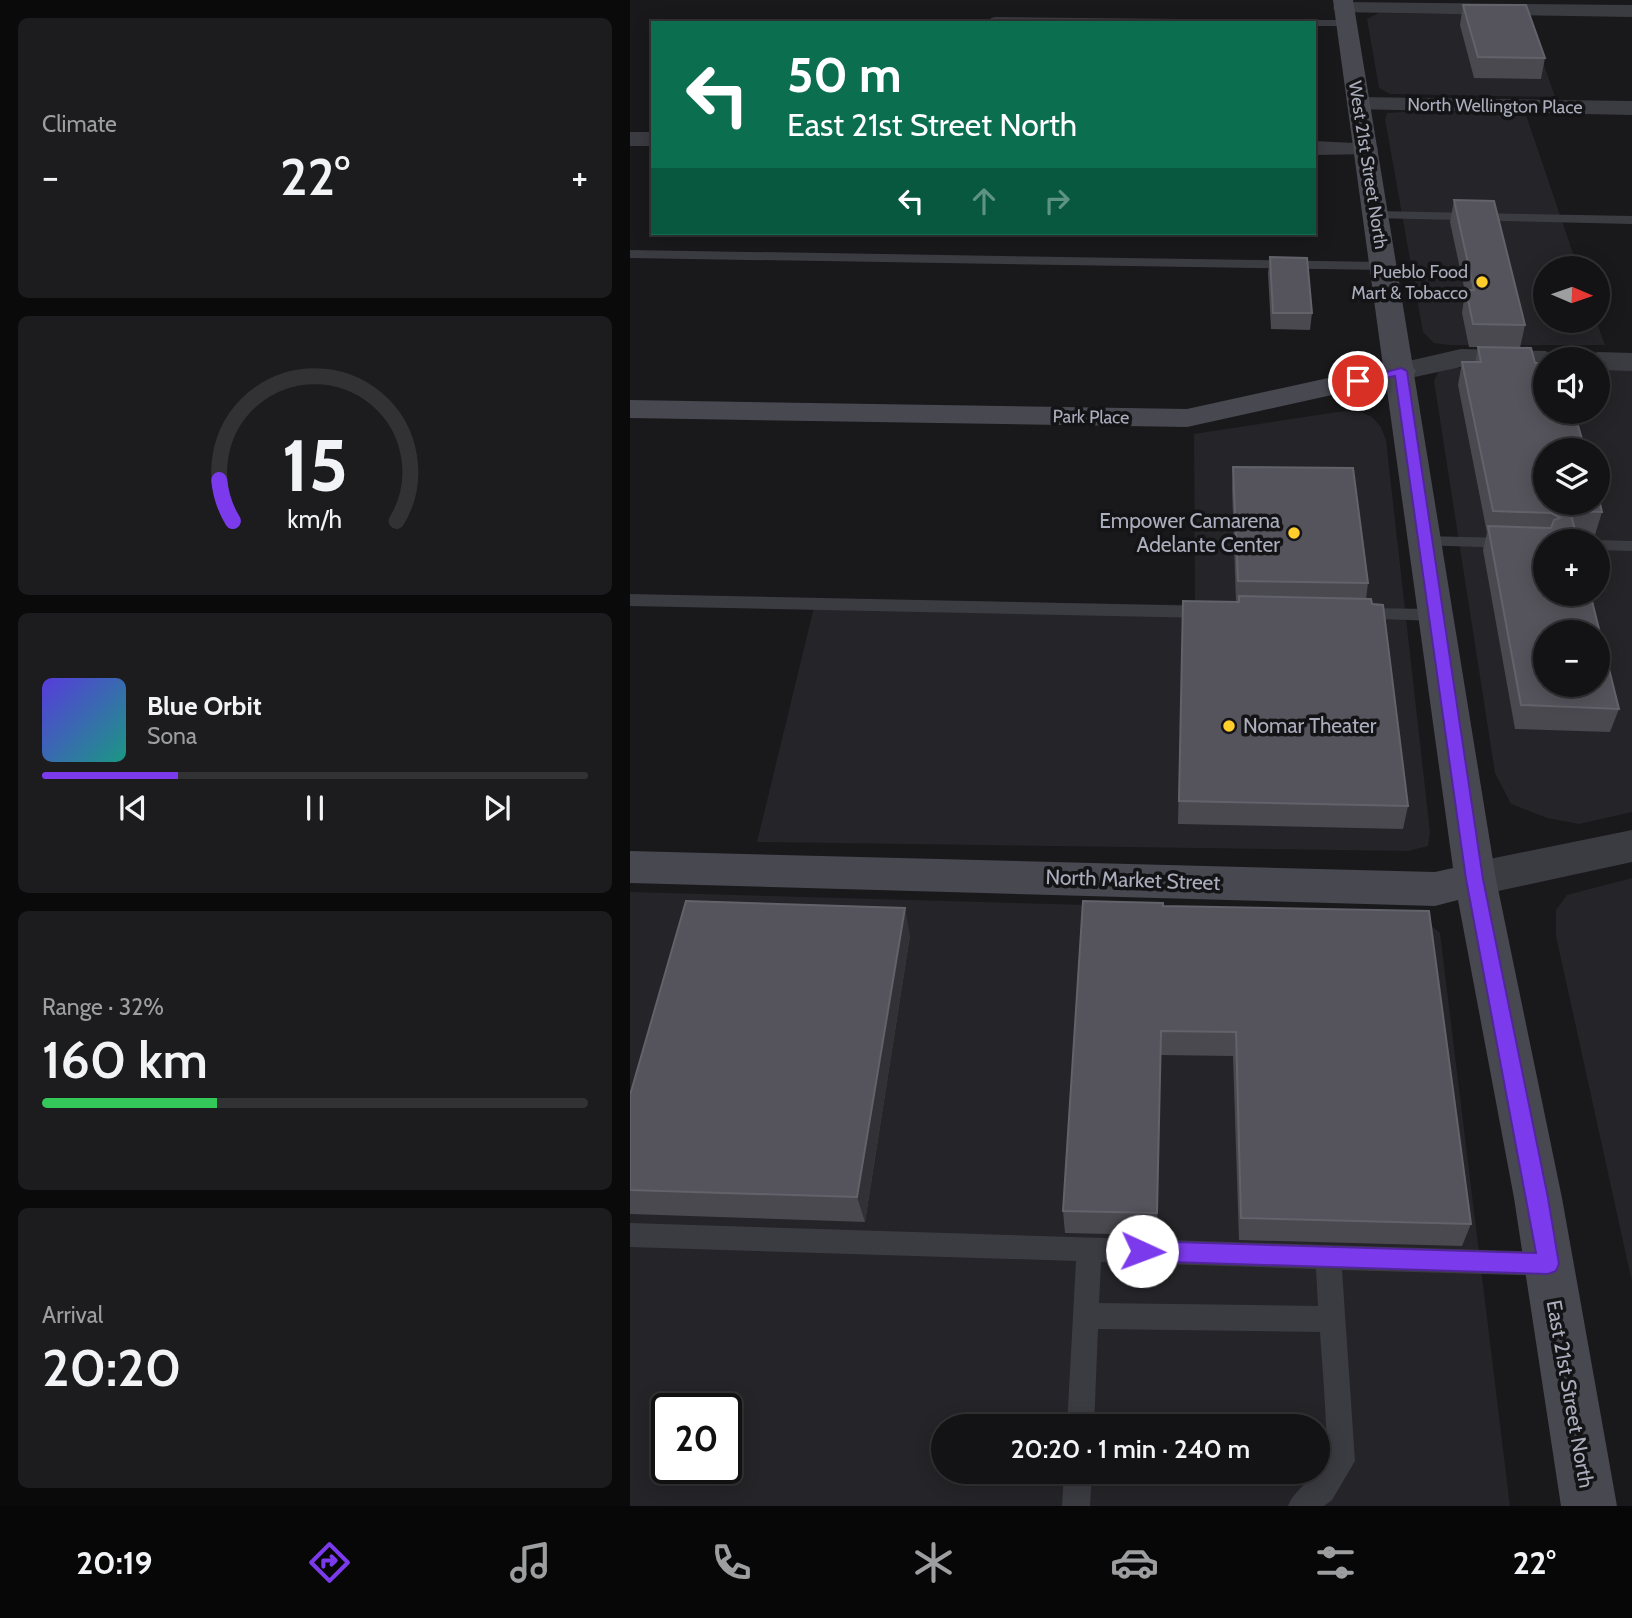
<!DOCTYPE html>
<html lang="en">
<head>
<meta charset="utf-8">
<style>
	body { margin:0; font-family:Cabin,sans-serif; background:#1c1b1d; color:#f1f3f6; height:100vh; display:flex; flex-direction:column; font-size:26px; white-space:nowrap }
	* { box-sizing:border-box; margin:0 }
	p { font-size:23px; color:#9d9ea0 }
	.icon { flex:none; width:38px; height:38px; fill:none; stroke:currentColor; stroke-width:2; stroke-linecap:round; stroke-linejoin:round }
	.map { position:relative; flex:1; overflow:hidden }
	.sheet { display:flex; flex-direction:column; gap:18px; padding:18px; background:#0a0a0b; width:630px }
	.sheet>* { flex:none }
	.top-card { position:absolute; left:21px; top:21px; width:665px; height:214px; border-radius:0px; box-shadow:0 4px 18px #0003,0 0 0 2px #323234; background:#0b6e4f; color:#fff; overflow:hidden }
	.needle { width:46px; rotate:92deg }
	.fabs { position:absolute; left:903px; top:256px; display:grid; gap:14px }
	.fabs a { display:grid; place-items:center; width:77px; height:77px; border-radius:50%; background:#131214; box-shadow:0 4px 18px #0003,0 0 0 2px #323234; font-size:35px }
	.speed { position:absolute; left:21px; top:1393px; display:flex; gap:14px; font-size:35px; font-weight:700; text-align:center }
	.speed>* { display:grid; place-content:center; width:91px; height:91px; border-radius:50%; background:#131214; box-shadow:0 4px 18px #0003,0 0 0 2px #323234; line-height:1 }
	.speed .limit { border:4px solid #111; border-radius:10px; background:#fff; color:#111 }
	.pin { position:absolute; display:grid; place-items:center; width:60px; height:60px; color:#fff; margin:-30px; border:4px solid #fff; border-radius:50%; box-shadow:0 2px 7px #0007 }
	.me { position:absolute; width:77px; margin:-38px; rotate:92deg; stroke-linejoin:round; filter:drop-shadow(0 0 5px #0008) }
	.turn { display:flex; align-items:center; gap:24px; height:147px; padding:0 21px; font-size:32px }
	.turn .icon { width:91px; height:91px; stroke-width:2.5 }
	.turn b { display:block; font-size:49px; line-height:60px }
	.lanes { display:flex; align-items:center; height:66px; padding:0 21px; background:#0003; justify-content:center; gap:35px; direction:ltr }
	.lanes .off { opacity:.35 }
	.big { font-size:52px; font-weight:600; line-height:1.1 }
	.sheet .card { flex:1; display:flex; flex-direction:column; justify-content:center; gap:10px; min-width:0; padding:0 24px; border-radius:10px; background:#1c1b1d }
	.sheet .dial { align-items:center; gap:0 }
	.dial svg { height:182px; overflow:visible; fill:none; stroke:#323234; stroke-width:7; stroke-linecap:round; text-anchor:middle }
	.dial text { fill:#f1f3f6; stroke:none }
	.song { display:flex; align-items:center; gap:21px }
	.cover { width:84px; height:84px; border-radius:10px; background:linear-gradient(135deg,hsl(250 70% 55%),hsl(170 70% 35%)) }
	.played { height:7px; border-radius:4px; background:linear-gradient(90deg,#7c3aed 25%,#323234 25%) }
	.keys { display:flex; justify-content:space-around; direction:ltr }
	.heat { display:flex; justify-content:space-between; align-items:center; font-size:38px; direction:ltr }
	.charge { height:10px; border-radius:5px; background:linear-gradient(90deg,#34c759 32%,#323234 0) }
	.trip { position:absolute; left:301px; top:1414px; width:399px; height:70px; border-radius:35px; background:#131214; box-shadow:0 4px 18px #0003,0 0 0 2px #323234; font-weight:600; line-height:70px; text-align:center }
	.menu { display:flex; height:112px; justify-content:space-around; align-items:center; background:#080708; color:#9d9ea0 }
	.menu .icon { width:49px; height:49px }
	.menu .on { color:#7c3aed }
	.menu b { font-size:32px; color:#f1f3f6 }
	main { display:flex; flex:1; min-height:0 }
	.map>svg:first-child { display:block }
	.built { fill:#252428; fill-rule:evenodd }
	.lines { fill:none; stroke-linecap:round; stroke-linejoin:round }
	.lane { fill:#3b3b42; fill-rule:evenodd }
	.street { fill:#3b3b42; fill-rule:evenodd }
	.secondary { fill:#474850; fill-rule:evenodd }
	.wall { fill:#4a4950 }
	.shaded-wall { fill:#323136 }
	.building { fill:#55545c; stroke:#62626b; stroke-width:2; fill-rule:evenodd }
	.route { fill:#7c3aed; stroke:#51269a; stroke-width:2 }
	.poi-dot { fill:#ffcd2c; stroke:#141316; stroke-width:2.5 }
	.labels { text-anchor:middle; stroke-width:7; stroke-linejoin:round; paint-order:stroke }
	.far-street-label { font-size:18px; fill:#aaadbc; stroke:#141316 }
	.far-poi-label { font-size:18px; fill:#aaadbc; stroke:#141316; text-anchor:end }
	.poi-label { font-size:21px; fill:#aaadbc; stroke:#141316; text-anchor:end }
	.street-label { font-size:21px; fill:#aaadbc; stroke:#141316 }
</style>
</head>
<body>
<main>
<section class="sheet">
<div class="card"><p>Climate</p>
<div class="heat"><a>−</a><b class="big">22°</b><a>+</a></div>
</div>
<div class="card dial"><svg viewBox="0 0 100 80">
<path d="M14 69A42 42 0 1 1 86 69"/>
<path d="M14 69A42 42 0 0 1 8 51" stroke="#7c3aed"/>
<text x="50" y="56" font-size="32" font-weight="700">15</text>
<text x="50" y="72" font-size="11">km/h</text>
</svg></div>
<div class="card">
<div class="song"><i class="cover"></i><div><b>Blue Orbit</b><p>Sona</p></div></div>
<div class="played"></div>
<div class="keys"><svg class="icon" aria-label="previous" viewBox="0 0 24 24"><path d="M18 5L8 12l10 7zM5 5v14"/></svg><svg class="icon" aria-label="pause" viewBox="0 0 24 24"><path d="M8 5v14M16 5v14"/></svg><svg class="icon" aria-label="next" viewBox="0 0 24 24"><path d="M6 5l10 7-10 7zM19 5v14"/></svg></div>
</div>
<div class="card"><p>Range · 32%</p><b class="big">160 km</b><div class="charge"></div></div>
<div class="card"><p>Arrival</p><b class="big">20:20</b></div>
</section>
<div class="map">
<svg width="1002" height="1506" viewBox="0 0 1002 1506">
	<rect width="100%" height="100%" fill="#19181b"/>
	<!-- built -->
	<g class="built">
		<path d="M749 13 897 15 925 97 760 94 749 88 737 19Z"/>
		<path d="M773 112H895L948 268H915V320H966L975 345H819L804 343 793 332 755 119 757 113Z"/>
		<path d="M823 368 915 369V411H968V370H1002V812L949 824 917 818 881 804 865 773 804 381 808 372ZM915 450H968V502H915ZM915 541H968V593H915ZM915 632H968V684H915Z"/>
		<path d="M714 411 731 412 742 417 751 427 756 440 800 832 798 846 778 851 127 842 186 599 565 605 564 434Z"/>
		<path d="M1002 878V1282L926 936V910L937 895Z"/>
		<path d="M0 892 777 914 794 920 810 933 880 1506H0ZM37 1409H96V1468H37ZM313 1426H688V1472H313Z"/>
	</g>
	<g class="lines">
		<!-- lane -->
		<g class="lane">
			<path d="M365 17 645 20 650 23 361 22V18Z"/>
			<path d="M684 20H716L721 23 716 26H684V23H679Z"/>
			<path d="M746 211 1002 216V224L741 218V212Z"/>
			<path d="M0 250 754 262 761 266 754 270 0 258Z"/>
			<path d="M794 536 915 539 921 541H915V549L788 545 786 541Z"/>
			<path d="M968 540 1002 541V551L968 550V541H963Z"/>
			<path d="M0 594 577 606 586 612 577 618 0 606Z"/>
			<path d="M729 608 805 609 814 615 805 621 723 618 720 614Z"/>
			<path d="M0 1223 918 1252 927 1255 931 1264 927 1273 918 1276 712 1270 725 1461 702 1500 694 1506H658C665 1488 685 1479 695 1461 700 1451 691 1350 690 1332L468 1329 464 1426H437L446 1261 0 1247ZM471 1262 686 1269 688 1306 469 1303Z"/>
			<path d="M434 1472H462L460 1506H432Z"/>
		</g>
		<!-- street -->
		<g class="street">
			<path d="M714 2 1002 5V17L707 12 703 8 707 4Z"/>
			<path d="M729 97 1002 101V115L721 109 717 104 721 99Z"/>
			<rect x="0" y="132" width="23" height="14"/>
			<path d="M684 141 745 144 748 149 745 154 684 155Z"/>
			<path d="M831 349 915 351 925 354 929 359H915V369L831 367 771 380 761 377 756 371 761 365Z"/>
			<path d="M968 352 1002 353V371L968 370V359H955L958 355Z"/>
			<path d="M1002 830V862L845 896 830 891 824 879 830 867 845 862Z"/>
		</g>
		<!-- secondary -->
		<path class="secondary" d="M703 0H723L783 367 786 371 784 374 866 879 932 1198 987 1506H931L884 1198 828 900 805 906 0 883V851L805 872 823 868 756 383 557 427 0 418V400L557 409 753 366Z"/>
	</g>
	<!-- wall -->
	<g class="wall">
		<path d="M833 5 915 58 911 79 844 78 830 25Z"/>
		<path d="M824 200 895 325 890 348 839 347 832 313 835 292 820 222Z"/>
		<path d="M640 257 682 313 680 330 641 329 638 273Z"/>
		<path d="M848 347 905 363 972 512 965 535H946L989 709 980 732 885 729 853 550 857 533 828 385 832 362H845Z"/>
		<path d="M603 467 738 583 736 599 778 806 773 829 548 824 553 601 606 602 602 489Z"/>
		<path d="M533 906 841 1224 832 1246 609 1240 603 1056 530 1055 527 1235 435 1233 433 1211Z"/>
		<path d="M280 935 235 1222 0 1214V1095Z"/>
	</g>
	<!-- shaded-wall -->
	<path class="shaded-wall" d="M275 908 280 935 235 1222 227 1197Z"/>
	<!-- building -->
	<g class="building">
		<path d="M833 5H896L915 58 848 57Z"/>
		<path d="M522 21 610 23H522Z"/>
		<path d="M824 200 864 201 895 325 843 324 836 290H844Z"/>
		<path d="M640 257 677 258 682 313H643Z"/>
		<path d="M848 347 901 348 905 363H915V411H944L955 450H915V502H968V495L972 512 940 511 948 541H915V593H960L989 709 891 705 858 526 921 528 924 520 930 518 921 513 863 511 832 362H851ZM915 632H968V684H915Z"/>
		<path d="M603 467 723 468 738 583 608 581Z"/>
		<path d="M609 596 741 599 742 604 753 605 778 806 549 801 553 601 609 602Z"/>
		<path d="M56 901 275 908 227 1197 0 1190V1095Z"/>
		<path d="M453 901 533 903V906L799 911 841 1224 611 1218 606 1032 531 1031 527 1213 433 1211Z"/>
	</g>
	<!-- route -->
	<path class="route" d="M771 368 777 371 853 879 918 1198 929 1264 926 1271 918 1274 512 1261 505 1258 502 1251 505 1243 512 1241 906 1253 836 879 765 376 728 384 722 381Z"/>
	<!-- markers -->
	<g class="poi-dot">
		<circle cx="852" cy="282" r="7"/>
		<circle cx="664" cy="533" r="7"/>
		<circle cx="599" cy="726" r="7"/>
	</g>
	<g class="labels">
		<!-- far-street labels -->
		<g class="far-street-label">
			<text transform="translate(865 106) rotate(1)" y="6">North Wellington Place</text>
			<text transform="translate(738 165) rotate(81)" y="6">West 21st Street North</text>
			<text transform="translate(461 417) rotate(1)" y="6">Park Place</text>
		</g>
		<!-- far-poi labels -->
		<g class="far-poi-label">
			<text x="838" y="278">Pueblo Food<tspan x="838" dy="21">Mart &amp; Tobacco</tspan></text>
		</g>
		<!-- poi labels -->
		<g class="poi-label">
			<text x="650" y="528">Empower Camarena<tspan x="650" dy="24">Adelante Center</tspan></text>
			<text x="613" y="733" text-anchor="start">Nomar Theater</text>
		</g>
		<!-- street labels -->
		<g class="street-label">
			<text transform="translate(503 880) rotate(2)" y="7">North Market Street</text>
			<text transform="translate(940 1394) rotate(80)" y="7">East 21st Street North</text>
		</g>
	</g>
</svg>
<div class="fabs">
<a><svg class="needle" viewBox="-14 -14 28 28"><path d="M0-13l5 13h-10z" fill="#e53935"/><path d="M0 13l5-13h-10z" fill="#9d9ea0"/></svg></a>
<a><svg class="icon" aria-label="sound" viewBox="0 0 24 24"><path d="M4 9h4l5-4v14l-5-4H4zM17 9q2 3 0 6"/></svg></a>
<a><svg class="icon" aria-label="layers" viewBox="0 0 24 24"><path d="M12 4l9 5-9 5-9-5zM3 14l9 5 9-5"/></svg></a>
<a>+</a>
<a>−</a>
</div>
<div class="speed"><div class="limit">20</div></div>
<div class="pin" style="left:728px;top:381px;background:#d93025"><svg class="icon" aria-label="arrive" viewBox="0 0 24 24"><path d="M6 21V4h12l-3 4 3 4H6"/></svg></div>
<svg class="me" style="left:512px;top:1251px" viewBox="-20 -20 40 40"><circle r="19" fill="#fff"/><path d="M0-13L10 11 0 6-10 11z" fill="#7c3aed"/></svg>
<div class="trip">20:20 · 1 min · 240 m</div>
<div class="top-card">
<div class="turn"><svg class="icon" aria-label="left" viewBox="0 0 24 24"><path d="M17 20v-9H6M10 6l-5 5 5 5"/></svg><div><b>50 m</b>East 21st Street North</div></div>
<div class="lanes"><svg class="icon" aria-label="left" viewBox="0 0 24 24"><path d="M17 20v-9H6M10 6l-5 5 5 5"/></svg><svg class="icon off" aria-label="ahead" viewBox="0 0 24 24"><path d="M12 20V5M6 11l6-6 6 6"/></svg><svg class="icon off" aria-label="right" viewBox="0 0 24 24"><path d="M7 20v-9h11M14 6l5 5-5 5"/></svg></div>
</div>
</div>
</main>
<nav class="menu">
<b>20:19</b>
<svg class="icon on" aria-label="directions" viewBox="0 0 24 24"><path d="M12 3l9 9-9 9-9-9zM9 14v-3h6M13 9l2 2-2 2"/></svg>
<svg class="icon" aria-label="music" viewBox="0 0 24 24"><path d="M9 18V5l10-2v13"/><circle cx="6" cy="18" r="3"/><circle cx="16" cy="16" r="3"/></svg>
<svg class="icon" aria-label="phone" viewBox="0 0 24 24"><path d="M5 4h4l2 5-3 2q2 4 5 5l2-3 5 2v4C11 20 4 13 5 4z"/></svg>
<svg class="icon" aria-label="climate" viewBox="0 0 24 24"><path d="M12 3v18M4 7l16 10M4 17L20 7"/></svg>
<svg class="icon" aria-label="car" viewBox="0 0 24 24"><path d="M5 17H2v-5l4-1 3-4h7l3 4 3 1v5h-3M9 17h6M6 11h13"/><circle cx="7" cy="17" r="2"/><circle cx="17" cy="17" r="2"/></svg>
<svg class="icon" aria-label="filters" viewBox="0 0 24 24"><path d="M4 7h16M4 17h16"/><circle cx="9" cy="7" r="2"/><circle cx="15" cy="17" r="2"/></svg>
<b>22°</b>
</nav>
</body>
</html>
